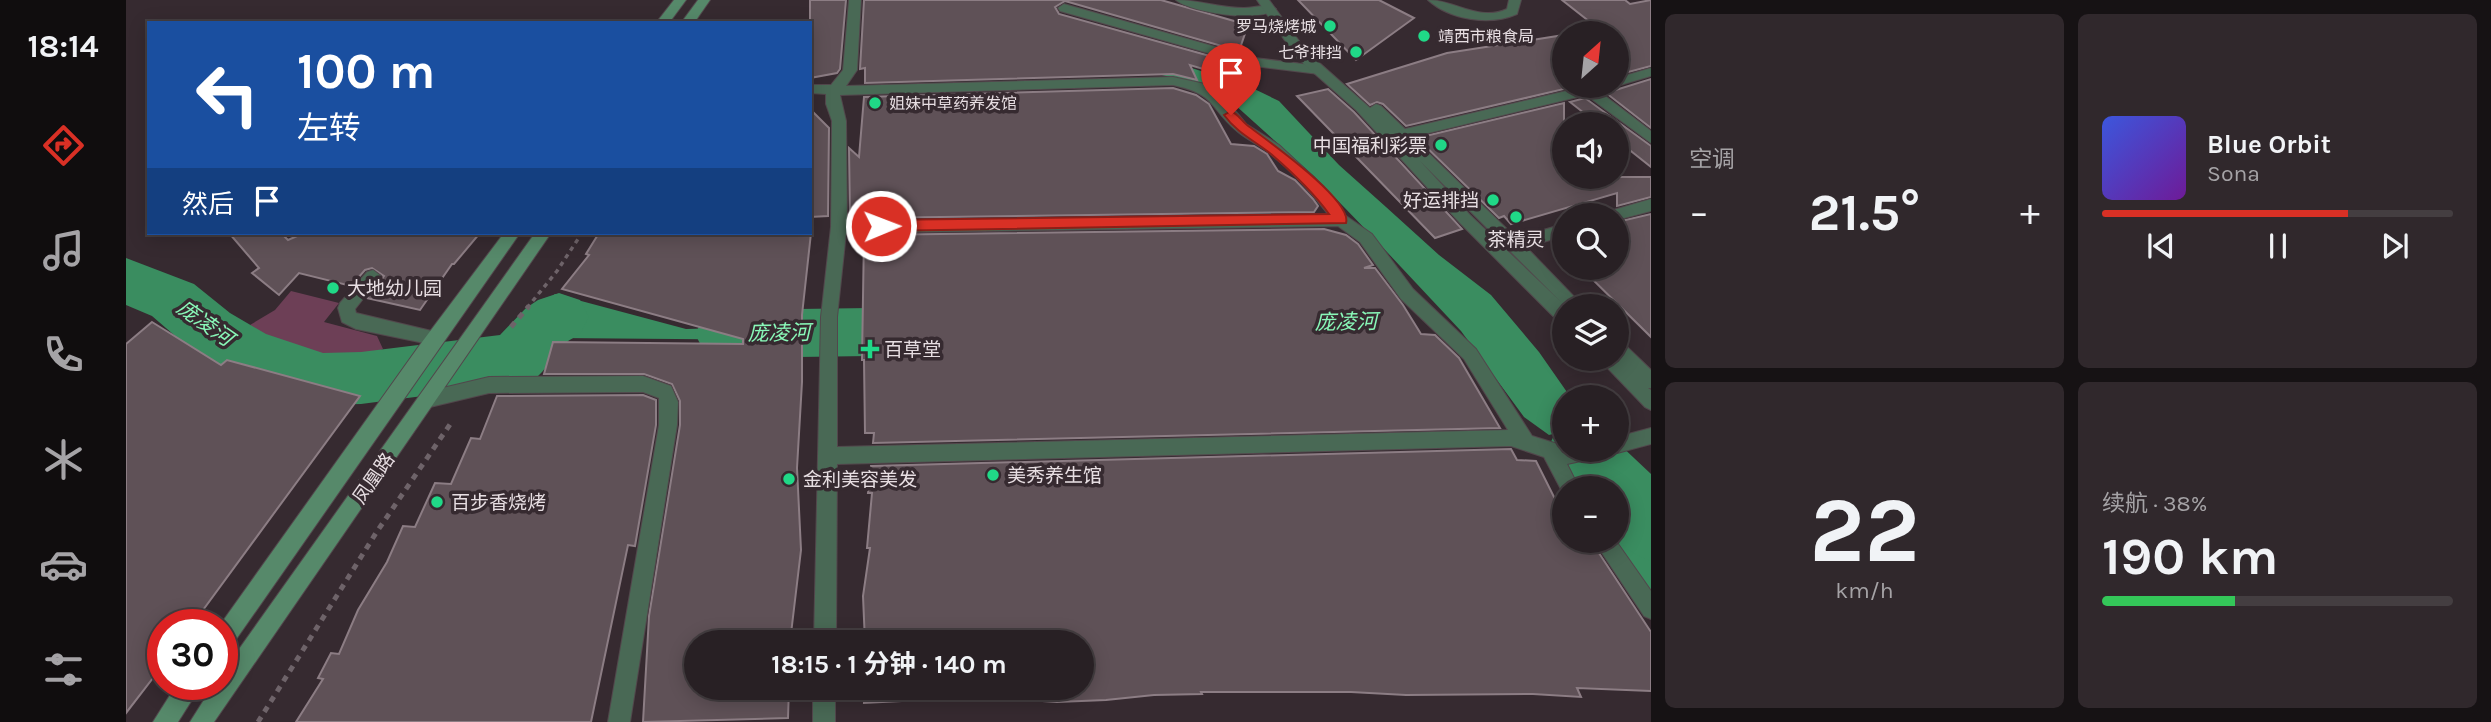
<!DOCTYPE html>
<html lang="zh">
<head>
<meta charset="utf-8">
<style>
	body { margin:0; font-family:Karla,"Noto Sans SC",sans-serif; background:#30282c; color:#f1f3f6; height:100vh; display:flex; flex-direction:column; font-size:26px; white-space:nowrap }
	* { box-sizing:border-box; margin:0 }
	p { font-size:23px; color:#a5a3a6 }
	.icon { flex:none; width:38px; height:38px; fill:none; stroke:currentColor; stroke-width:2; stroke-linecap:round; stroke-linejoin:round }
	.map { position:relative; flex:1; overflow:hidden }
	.drawer { display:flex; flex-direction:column; gap:14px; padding:14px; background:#161214; width:840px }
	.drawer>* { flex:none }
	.top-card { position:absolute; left:21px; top:21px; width:665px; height:214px; border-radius:0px; box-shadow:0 4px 18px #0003,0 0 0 2px #443e41; background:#1a4fa0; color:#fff; overflow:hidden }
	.needle { width:46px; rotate:27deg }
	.tools { position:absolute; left:1426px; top:21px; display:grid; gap:14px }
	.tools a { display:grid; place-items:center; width:77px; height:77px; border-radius:50%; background:#282024; box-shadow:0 4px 18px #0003,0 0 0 2px #443e41; font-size:35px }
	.speed { position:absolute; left:21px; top:609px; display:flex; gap:14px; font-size:35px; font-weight:700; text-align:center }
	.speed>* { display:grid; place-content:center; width:91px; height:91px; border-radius:50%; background:#282024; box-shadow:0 4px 18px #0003,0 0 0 2px #443e41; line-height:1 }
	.speed .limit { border:10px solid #d22; background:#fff; color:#111 }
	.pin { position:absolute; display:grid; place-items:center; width:60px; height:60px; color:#fff; margin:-72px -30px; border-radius:50% 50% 50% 0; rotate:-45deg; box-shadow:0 0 7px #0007 }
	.pin .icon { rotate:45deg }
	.me { position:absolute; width:77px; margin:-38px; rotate:89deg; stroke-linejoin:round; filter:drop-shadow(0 0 5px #0008) }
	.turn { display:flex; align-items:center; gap:24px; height:147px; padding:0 35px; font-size:32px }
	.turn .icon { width:91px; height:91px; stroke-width:2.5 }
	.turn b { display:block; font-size:49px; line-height:60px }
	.then { display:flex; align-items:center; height:66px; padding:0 35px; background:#0003; gap:14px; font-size:26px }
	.big { font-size:52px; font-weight:700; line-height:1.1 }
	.drawer .card { flex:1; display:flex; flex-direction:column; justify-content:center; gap:10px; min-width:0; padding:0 24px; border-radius:10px; background:#30282c }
	.drawer .dial { align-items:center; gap:0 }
	.dial b { font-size:91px; line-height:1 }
	.song { display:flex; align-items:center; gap:21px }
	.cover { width:84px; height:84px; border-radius:10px; background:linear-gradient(135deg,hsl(230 70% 55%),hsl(280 70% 35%)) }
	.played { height:7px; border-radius:4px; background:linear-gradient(90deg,#d93025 70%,#443e41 70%) }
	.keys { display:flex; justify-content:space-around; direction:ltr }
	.heat { display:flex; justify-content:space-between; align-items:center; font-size:38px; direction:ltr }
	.charge { height:10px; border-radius:5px; background:linear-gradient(90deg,#34c759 38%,#443e41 0) }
	.drawer .tiles { flex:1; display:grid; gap:14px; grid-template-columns:repeat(2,1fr) }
	.trip { position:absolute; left:558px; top:630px; width:410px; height:70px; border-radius:35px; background:#282024; box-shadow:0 4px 18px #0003,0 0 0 2px #443e41; font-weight:700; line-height:70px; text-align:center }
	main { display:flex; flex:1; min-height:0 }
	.menu { display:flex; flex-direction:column; width:126px; justify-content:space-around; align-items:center; background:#100d0e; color:#a5a3a6 }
	.menu .icon { width:49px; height:49px }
	.menu .current { color:#d93025 }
	.menu b { font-size:32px; color:#f1f3f6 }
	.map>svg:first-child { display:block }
	.green { fill:#6d3f56 }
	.water { fill:#3a8d60 }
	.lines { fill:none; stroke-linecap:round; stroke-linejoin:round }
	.river { fill:#3a8d60; fill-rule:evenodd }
	.building { fill:#5f5157; stroke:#8c7d84; stroke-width:2 }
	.service-casing { stroke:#52474c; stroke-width:2 }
	.minor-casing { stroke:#52474c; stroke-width:2 }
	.secondary-casing { stroke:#52474c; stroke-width:2 }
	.path-far1 { stroke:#6e6369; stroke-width:3.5; stroke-dasharray:4.5 4.5; stroke-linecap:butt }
	.path { stroke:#6e6369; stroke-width:5; stroke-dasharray:6 6; stroke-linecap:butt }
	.service { fill:#496955; fill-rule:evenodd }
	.minor { fill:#496955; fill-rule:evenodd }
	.secondary { fill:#56896a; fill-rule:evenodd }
	.route { fill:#d93025; stroke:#8d1f18; stroke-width:2 }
	.poi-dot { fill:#20d887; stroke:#362a30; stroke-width:2.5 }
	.labels { text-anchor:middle; stroke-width:7; stroke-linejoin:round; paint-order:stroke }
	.far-poi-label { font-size:16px; fill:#e7dee2; stroke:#362a30; text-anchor:end }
	.poi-label { font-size:19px; fill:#e7dee2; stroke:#362a30; text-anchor:start }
	.street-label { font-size:19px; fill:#e7dee2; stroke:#362a30 }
	.water-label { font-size:21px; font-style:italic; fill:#89f8b8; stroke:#362a30 }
</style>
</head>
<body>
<main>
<nav class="menu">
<b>18:14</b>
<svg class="icon current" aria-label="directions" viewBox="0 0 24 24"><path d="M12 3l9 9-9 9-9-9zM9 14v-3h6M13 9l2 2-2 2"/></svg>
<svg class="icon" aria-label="music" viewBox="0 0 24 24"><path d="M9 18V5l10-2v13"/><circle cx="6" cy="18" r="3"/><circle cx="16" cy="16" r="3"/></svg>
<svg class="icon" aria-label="phone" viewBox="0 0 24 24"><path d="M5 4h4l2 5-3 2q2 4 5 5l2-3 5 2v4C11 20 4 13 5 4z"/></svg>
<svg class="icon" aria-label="climate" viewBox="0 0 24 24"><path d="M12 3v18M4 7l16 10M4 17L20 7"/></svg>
<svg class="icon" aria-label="car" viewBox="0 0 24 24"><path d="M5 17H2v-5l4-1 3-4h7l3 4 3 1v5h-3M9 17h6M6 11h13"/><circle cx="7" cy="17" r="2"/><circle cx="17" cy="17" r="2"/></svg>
<svg class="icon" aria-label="filters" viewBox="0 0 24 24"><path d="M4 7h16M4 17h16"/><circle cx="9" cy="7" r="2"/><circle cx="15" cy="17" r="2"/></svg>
</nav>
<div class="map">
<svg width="1525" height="722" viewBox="0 0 1525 722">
	<rect width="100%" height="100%" fill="#362a30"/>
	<!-- green -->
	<path class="green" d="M165 291 213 303 198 322 251 336 257 349C246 354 234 362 221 363 192 364 145 344 124 325L149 310Z"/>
	<!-- water -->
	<g class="water">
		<path d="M926 4 931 14 1014 52 1120 85 1153 101 1213 165 1260 207 1313 255 1365 295 1413 352 1443 395 1444 397H1438V431L1423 435 1398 417 1335 331 1245 235 1188 176 1098 95 1066 82 1027 73 929 32Z"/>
		<path d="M429 294 560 329 683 326 679 340 430 338 420 344 410 375 358 377 395 322Z"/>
		<path d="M1449 470 1525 474V595L1485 541H1491V488H1450L1444 473Z"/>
	</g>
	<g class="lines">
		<!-- river -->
		<g class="river">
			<path d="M0 258 68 284 104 313 140 334 197 353 235 352 374 335 400 308 412 300 433 293 454 300 463 317 454 334 442 341 416 372 411 377 389 384 235 404 197 405 98 371 62 347 26 316 0 305Z"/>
			<path d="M816 307 837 314 846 331 837 348 816 355 599 358 578 351 569 334 578 317 599 310Z"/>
			<path d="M1438 427V450H1491V442L1525 474V561C1480 543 1491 531 1491 488H1449L1431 471 1421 450 1431 429Z"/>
		</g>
	</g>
	<!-- building -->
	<g class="building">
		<path d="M684 0H720L714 69 711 73 684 78Z"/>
		<path d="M738 0H1035L1122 25 1113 51 939 1 929 7 933 14 1109 63 1104 77 1064 65 1071 80 1047 74 739 83V68L734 69Z"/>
		<path d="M1172 0H1253L1288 18 1230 60Z"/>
		<path d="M1436 0H1499L1504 4 1525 0V66L1491 75V33H1478Z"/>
		<path d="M1438 35V89L1280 126 1257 104 1251 102 1244 105 1221 84 1321 53Z"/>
		<path d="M1525 79V128L1480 93Z"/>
		<path d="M1047 88 1070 95 1083 104 1105 144 1128 146 1141 154 1152 171 1169 180 1187 199 1192 206 1188 212 738 218V215L724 216 723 148 733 157 738 97Z"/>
		<path d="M1202 89 1228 112 1336 229 1309 238 1171 96Z"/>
		<path d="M1459 98 1525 146V167L1491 140V124H1472L1444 102Z"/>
		<path d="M1438 103V177H1525V197L1491 206V193L1385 224 1378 216 1373 218 1291 138Z"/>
		<path d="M684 109 703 128 702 216 684 217Z"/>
		<path d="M1525 214V337L1455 268H1491V222Z"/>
		<path d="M1198 229 1220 235 1232 244 1247 265 1238 268H1249L1277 305 1295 334 1309 335 1333 358 1374 428 747 443 748 433H739L738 360H736L738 235Z"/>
		<path d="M103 233H155L162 240 178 233H354L328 264H326L294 310 241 298 258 276 246 268 239 270 225 286 173 273 153 295 126 273 133 268Z"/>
		<path d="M473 233H685L676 315V382L671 468 675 550 664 642H570V688H663L662 718 517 722 523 616 554 425V401L546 384 518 374H418L427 342 617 344V339L436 289 463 255 460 254Z"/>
		<path d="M26 322 95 365 101 360 234 396 66 625H37V665L0 713V344Z"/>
		<path d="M517 395 530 400V425L509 546 502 545 465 722H170L197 679 192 678 205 653 213 654 232 610 261 562 277 526 289 527 309 483 325 484 345 438 354 439 371 396Z"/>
		<path d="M1385 449 1391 460 1410 461 1438 517V541H1465L1525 632V691L1451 688 1455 697 1407 694 1280 695 1225 692H1075L1076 694 1028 695 980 700 931 702 874 698V696L738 703 739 688H956V642H739L737 596 744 548H741L746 493H742L745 466Z"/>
	</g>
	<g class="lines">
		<!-- service casing -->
		<g class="service-casing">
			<g id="service">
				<path d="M1050 0C1073 0 1094 8 1118 8 1128 8 1142 3 1150 9 1133 23 1066 13 1050 0Z"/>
				<path d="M1302 0C1329 0 1353 22 1381 9L1383 0H1395L1391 14C1364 26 1324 20 1302 0Z"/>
				<path d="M938 4 1129 58 1193 66 1200 70 1193 74 1128 66 934 11 932 8Z"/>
				<path d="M247 270 255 276 229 309 230 313 314 333 317 338 314 343 308 345 230 329 216 322 212 308 214 303 241 272Z"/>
			</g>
		</g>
		<!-- minor casing -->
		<g class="minor-casing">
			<g id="minor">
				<path d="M723 0H735L731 70 720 86 1047 77 1079 84 1098 97 1120 124 1153 145 1198 187 1220 216 1246 234 1287 289 1350 349 1406 436 1438 446V450H1480L1478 456 1441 464 1453 488H1438V495L1418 457 1385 446 711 464 710 642H688L695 317 705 227 706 121 700 104V94L684 93V85H705L717 70ZM1047 85C1091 95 1082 106 1111 131 1120 139 1132 144 1142 152 1165 170 1185 192 1202 214L721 221 720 121 714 95ZM1212 226 1234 242 1275 299 1338 359 1382 430 711 447V317L720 233Z"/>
				<path d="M1131 0H1143L1181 52 1244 108 1250 104 1255 106 1279 129 1461 86H1486L1484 89 1474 92 1525 131V143L1460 95 1286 137 1390 238 1438 224V236L1400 247 1457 306H1438V323L1432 321 1334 223 1230 110 1171 58ZM1294 161 1435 302 1344 215Z"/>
				<path d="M1525 68V76L1491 86H1489H1491V78Z"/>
				<path d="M1525 199V211L1491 220V215H1481L1484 211Z"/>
				<path d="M1491 341 1497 343 1525 370V388H1522L1525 390V410L1519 407 1473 359H1491Z"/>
				<path d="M517 376 545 386 552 402 551 425 504 722H482L533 425V398L517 392 363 393 304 407 298 404 295 399 298 394 304 391 363 377Z"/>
				<path d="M1525 428V444L1491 453 1484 451 1491 450V437Z"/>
				<path d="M1468 541H1490L1525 591V619L1518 616Z"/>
				<rect x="687" y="688" width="22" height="34"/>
			</g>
		</g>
		<!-- secondary casing -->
		<g class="secondary-casing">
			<g id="secondary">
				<path d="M548 0H560L543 23H530Z"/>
				<path d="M572 0H584L568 23H555Z"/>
				<path d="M378 233H394L104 648 96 651V625H94L293 346Z"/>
				<path d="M409 233H425L88 722H64L88 684H96V673Z"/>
				<path d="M51 684H76L52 722H27Z"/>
			</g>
		</g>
		<!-- path-far1 -->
		<g class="path-far1">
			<path d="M1473 296 1482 306"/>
			<path d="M401 308 431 271 456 233"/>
		</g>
		<!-- path -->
		<g class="path">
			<path d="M1491 315 1500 324"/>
			<path d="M385 327 403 306"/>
			<path d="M132 722 250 533 327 420"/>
		</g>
		<!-- service -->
		<use href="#service" class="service"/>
		<!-- minor -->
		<use href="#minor" class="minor"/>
		<!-- secondary -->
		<use href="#secondary" class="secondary"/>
	</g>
	<!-- route -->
	<path class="route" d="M1105 111C1112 114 1115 120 1121 125 1139 139 1227 200 1220 223L755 231 748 226 755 220 1203 214C1187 192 1167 173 1145 154 1129 141 1111 133 1098 115Z"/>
	<!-- markers -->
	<g class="poi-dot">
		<circle cx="1204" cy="26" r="7"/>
		<circle cx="1298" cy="36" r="7"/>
		<circle cx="1230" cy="52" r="7"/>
		<circle cx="749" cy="103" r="7"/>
		<circle cx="1315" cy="145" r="7"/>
		<circle cx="1367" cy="200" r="7"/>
		<circle cx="1390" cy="217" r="7"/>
		<circle cx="207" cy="288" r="7"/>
		<path d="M740.5 338.5h7v7h7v7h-7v7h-7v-7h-7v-7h7z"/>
		<circle cx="867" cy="475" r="7"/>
		<circle cx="663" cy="479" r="7"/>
		<circle cx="311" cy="502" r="7"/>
	</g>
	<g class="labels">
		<!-- far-poi labels -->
		<g class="far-poi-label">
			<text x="1190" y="32">罗马烧烤城</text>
			<text x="1312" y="42" text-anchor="start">靖西市粮食局</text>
			<text x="1216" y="58">七爷排挡</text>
			<text x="763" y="109" text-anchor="start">姐妹中草药养发馆</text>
		</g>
		<!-- poi labels -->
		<g class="poi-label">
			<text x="1301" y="152" text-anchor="end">中国福利彩票</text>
			<text x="1353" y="207" text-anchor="end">好运排挡</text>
			<text x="1390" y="246" text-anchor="middle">茶精灵</text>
			<text x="221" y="295">大地幼儿园</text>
			<text x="758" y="356">百草堂</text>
			<text x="881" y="482">美秀养生馆</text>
			<text x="677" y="486">金利美容美发</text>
			<text x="325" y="509">百步香烧烤</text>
		</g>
		<!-- street labels -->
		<g class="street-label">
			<text transform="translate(247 478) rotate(-55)" y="7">凤凰路</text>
		</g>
		<!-- water labels -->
		<g class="water-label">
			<text transform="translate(1220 322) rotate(-1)" y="7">庞凌河</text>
			<text transform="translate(79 323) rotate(35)" y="7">庞凌河</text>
			<text transform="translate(653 333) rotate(-1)" y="7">庞凌河</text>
		</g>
	</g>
</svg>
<div class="tools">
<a><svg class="needle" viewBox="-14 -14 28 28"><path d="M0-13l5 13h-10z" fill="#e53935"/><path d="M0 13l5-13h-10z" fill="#a5a3a6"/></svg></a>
<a><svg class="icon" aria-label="sound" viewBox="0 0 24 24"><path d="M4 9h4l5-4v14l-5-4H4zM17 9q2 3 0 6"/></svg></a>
<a><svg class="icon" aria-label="search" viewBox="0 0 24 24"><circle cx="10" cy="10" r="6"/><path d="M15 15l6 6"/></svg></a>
<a><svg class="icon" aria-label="layers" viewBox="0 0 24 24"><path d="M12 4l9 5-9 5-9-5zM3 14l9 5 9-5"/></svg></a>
<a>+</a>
<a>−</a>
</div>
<div class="speed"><div class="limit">30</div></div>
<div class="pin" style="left:1105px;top:115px;background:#d93025"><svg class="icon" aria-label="arrive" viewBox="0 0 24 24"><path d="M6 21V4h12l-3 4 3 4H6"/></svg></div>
<svg class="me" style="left:755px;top:226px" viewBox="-20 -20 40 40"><circle r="17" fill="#d93025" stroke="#fff" stroke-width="3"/><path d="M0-11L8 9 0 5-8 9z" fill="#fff"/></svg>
<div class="trip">18:15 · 1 分钟 · 140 m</div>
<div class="top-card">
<div class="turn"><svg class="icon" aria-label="left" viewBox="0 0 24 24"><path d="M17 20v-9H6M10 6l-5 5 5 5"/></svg><div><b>100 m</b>左转</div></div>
<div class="then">然后<svg class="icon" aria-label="arrive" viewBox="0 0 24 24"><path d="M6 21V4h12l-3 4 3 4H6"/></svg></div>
</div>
</div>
<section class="drawer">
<div class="tiles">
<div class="card"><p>空调</p>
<div class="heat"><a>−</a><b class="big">21.5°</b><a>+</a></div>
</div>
<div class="card">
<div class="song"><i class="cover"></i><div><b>Blue Orbit</b><p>Sona</p></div></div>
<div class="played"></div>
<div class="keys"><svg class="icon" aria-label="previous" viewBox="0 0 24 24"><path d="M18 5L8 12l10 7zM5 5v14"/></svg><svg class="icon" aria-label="pause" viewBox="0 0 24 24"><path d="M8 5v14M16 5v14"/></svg><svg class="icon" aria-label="next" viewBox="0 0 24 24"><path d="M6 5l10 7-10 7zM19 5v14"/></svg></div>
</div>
<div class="card dial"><b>22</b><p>km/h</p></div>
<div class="card"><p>续航 · 38%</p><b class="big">190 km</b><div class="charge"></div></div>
</div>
</section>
</main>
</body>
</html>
